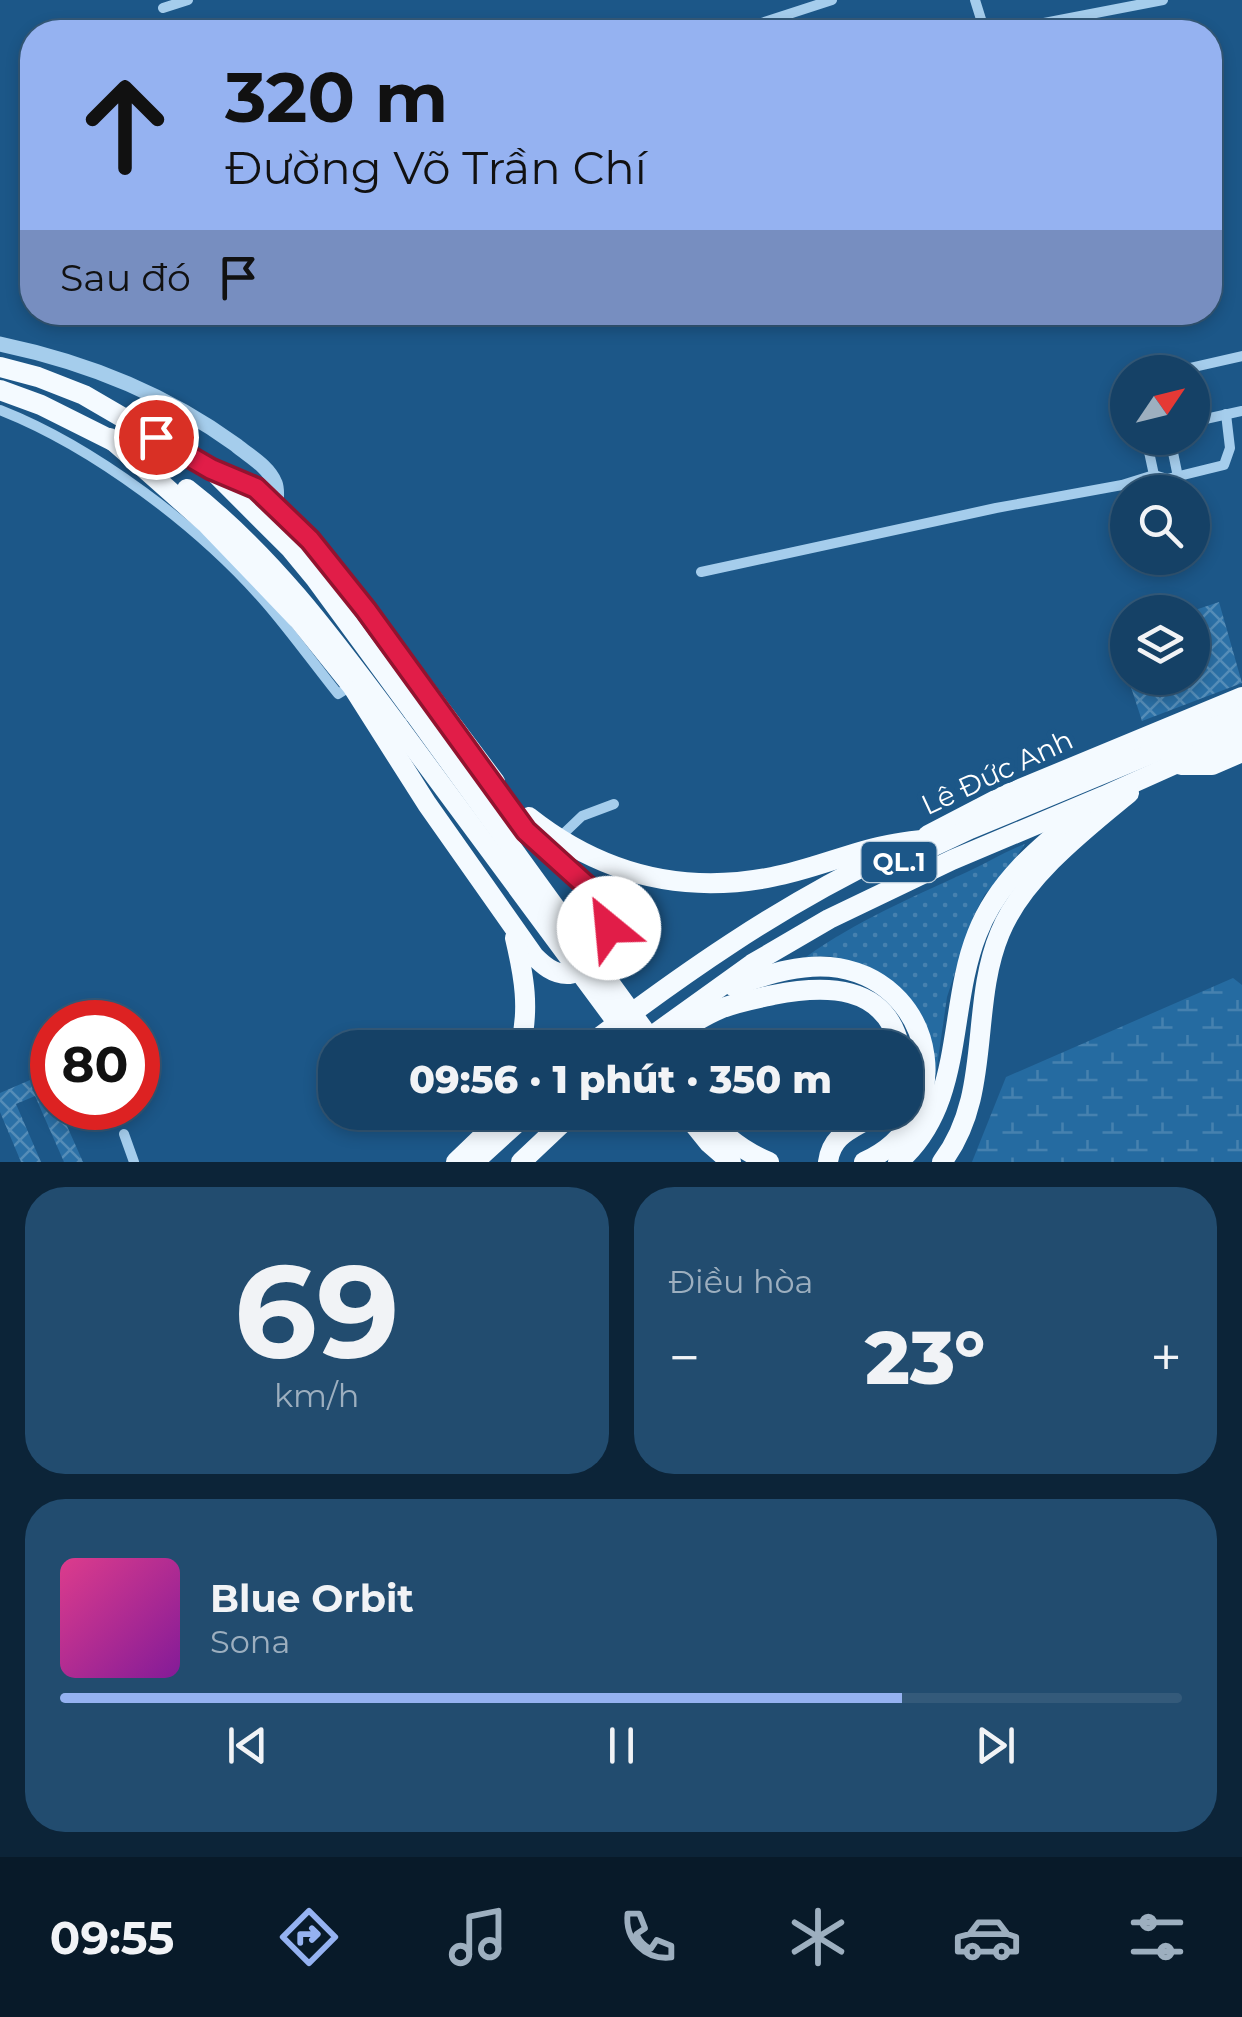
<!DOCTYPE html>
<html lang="vi">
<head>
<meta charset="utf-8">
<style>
	body { margin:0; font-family:Montserrat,sans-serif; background:#224c6f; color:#f1f3f6; height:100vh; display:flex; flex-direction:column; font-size:38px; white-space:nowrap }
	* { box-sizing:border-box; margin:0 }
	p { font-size:32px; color:#9dafbf }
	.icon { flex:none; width:55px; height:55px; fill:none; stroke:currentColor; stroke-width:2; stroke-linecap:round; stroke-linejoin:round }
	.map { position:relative; height:1162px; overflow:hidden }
	.drawer { display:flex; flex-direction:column; gap:25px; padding:25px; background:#0c2438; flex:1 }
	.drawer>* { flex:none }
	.top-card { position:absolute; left:20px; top:20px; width:1202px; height:305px; border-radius:40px; box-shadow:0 5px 15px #0003,0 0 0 2px #345a7a; background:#95b2f1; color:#111; overflow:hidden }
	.needle { width:65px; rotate:55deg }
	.controls { position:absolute; left:1110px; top:355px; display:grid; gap:20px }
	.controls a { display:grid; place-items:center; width:100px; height:100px; border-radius:50%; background:#154166; box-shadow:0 5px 15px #0003,0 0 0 2px #345a7a; font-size:50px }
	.speed { position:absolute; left:30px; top:1000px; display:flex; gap:20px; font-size:50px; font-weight:700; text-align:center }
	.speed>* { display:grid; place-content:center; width:130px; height:130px; border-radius:50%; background:#154166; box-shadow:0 5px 15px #0003,0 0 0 2px #345a7a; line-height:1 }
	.speed .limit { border:15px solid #d22; background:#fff; color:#111 }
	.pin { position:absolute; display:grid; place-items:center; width:85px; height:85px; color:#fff; margin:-42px; border:5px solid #fff; border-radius:50%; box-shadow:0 2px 10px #0007 }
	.me { position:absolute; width:110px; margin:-55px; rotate:332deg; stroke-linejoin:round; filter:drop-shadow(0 0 8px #0008) }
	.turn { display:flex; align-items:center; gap:35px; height:210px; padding:0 40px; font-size:45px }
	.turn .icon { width:130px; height:130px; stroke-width:2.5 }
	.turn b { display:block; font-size:70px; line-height:85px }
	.then { display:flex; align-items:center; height:95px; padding:0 40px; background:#0003; gap:20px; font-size:38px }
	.big { font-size:75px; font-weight:800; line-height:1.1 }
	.drawer .widget { flex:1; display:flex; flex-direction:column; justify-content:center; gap:15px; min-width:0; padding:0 35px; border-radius:40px; background:#224c6f }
	.drawer .dial { align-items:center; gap:0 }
	.dial b { font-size:130px; line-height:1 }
	.song { display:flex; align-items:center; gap:30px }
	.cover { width:120px; height:120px; border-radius:15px; background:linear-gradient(135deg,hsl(330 70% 55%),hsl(290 70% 35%)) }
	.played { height:10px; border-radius:5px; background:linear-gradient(90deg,#95b2f1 75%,#345a7a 75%) }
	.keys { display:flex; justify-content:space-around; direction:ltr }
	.heat { display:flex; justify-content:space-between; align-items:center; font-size:55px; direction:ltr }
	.drawer .tiles { flex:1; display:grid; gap:25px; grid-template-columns:1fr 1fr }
	.widget:last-child { grid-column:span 2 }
	.trip { position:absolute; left:318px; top:1030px; width:605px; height:100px; border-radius:40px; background:#154166; box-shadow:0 5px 15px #0003,0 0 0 2px #345a7a; font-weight:800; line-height:100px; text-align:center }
	.menu { display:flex; height:160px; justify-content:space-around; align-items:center; background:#081a29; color:#9dafbf }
	.menu .icon { width:70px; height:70px }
	.menu .selected { color:#95b2f1 }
	.menu b { font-size:45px; color:#f1f3f6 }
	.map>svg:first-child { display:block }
	.grass { fill:url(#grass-dots) }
	.wetland { fill:url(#wetland-marsh) }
	.building { fill:url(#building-cross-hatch) }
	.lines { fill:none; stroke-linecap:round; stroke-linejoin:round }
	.minor { stroke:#a5cdec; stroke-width:10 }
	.tertiary { stroke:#a5cdec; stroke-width:15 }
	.trunk { stroke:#f4faff; stroke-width:20 }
	.trunk-bridge { stroke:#f4faff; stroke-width:20 }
	.route-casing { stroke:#92132f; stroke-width:25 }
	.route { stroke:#e11d48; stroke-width:18 }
	.labels { text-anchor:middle; stroke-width:10; stroke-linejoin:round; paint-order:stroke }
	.shield { fill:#1c5788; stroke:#bbcddb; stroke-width:2.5 }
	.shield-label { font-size:25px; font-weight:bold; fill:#fff }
	.street-label { font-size:28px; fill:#fff; stroke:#1c5788 }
</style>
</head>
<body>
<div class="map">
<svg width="1242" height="1162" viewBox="0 0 1242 1162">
	<defs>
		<pattern id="grass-dots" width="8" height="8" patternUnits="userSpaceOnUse" patternTransform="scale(2.5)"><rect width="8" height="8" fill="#256ba1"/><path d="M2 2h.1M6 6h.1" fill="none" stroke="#4681af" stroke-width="1.8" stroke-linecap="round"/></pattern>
		<pattern id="wetland-marsh" width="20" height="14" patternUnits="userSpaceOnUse" patternTransform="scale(2.5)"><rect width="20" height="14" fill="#256ba1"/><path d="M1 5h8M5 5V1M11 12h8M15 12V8" fill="none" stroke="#4681af"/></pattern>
		<pattern id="building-cross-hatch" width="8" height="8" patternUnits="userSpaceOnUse" patternTransform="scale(2.5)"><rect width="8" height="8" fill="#2b70a6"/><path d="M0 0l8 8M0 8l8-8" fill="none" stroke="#558db8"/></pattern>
	</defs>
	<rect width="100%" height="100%" fill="#1c5788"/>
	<!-- grass -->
	<path class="grass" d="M1025 844 1001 879 985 894 973 917 947 997 936 1073 922 1113 927 1097 902 993 878 971 829 956 806 957C855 922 912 897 967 872 987 863 1004 852 1025 844Z"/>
	<!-- wetland -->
	<path class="wetland" d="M1233 978 1242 985V1162H972L1006 1077Z"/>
	<!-- building -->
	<g class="building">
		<path d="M1219 602 1242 683 1142 721 1128 678H1192V611Z"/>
		<path d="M1128 631V668L1125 669 1114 635Z"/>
		<path d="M44 1074 52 1092V1108H59L83 1162H64L35 1096 16 1104 41 1162H21L0 1112V1093Z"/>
	</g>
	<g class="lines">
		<!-- minor -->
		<g class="minor">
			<path d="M975 0 985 32"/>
			<path d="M163 8 188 0"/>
			<path d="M583 24 585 32"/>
			<path d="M734 32 832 0"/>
			<path d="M997 32 1163 0"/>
			<path d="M1172 372 1242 356"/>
			<path d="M0 410C94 447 200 527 266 603 291 632 314 664 338 694L351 686"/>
			<path d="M1192 422 1242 411"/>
			<path d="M1146 438 1154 475"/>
			<path d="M1170 438 1178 477"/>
			<path d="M701 572 996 508 1122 485 1154 475 1167 479 1224 465 1230 448 1226 414"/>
			<path d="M559 838 582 816 614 804"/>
			<path d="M124 1134 134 1162"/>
		</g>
		<!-- tertiary -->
		<path class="tertiary" d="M0 344C86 362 165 393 236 445 249 456 268 466 275 483 278 491 276 498 276 506"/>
		<!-- trunk -->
		<g class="trunk">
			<path d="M0 367 38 377 84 395 211 469 291 549 315 578 414 713"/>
			<path d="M0 390 41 405 121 445"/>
			<path d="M110 438 207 524 299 620 352 686 427 804 534 956C543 965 553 974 567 974 573 974 576 972 581 970 608 957 615 932 602 906 584 874 549 857 526 830 511 812 499 791 486 773"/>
			<path d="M211 469 256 488 310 540 347 584 495 782"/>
			<path d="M187 489C272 555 334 640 398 726"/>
			<path d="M1181 765H1212L1242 752"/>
			<path d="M529 817C601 874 681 895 772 877 810 870 846 854 883 846 905 841 928 839 951 837"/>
			<path d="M928 835 1003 796 1242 697"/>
			<path d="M877 873 970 829 1242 716"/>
			<path d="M515 938C524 976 530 1009 520 1048"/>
			<path d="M733 986C766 975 803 962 839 968 940 986 958 1120 864 1162"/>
			<path d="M666 1040C683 1029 701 1017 720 1009 737 1002 755 999 773 995 824 985 886 983 900 1048"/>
			<path d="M638 1046 752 964 829 919 952 860 1104 796 1242 734"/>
			<path d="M585 1048C681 975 779 906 889 854"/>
			<path d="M684 1112 709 1143 731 1162"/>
			<path d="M705 1112C722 1136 743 1151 769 1162"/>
			<path d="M456 1162 508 1112"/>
			<path d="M474 1162 529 1112"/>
			<path d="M521 1162 574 1112"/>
			<path d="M828 1162C832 1131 857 1129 879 1112"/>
			<path d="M898 1162C965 1105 947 1009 977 934 997 882 1039 847 1081 814"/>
			<path d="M942 1162C993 1095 969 1007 1000 933 1022 878 1084 830 1129 793"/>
		</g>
		<!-- trunk-bridge -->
		<g class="trunk-bridge">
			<path d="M414 713 657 1048"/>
			<path d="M398 726 636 1048"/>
		</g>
	</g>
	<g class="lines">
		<!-- route casing -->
		<g class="route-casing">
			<path id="route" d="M156 437 211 469 256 488 310 540 366 610 526 831 589 888 604 910 609 928"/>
		</g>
		<!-- route -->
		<use href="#route" class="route"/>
	</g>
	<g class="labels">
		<!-- shield labels -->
		<rect class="shield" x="861.5" y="842" width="75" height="40" rx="8"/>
		<g class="shield-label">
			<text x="899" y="871">QL.1</text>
		</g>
		<!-- street labels -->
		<g class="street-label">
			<text transform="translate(997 772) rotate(-25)" y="10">Lê Đức Anh</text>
		</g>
	</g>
</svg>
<div class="controls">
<a><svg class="needle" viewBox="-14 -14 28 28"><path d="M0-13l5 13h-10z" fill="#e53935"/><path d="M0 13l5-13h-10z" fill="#9dafbf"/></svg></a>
<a><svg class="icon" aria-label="search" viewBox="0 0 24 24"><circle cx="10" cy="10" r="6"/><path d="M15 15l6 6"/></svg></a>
<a><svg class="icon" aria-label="layers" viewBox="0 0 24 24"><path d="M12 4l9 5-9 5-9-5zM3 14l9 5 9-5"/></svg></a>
</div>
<div class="speed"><div class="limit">80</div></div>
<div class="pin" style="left:156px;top:437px;background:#d93025"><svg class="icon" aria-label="arrive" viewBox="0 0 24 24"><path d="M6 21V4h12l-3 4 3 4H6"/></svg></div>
<svg class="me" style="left:609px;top:928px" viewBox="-20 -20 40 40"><circle r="19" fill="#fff"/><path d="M0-13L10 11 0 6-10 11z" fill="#e11d48"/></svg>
<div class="trip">09:56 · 1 phút · 350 m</div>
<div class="top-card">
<div class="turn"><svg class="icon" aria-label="ahead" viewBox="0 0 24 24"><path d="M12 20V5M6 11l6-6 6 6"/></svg><div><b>320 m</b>Đường Võ Trần Chí</div></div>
<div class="then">Sau đó<svg class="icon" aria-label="arrive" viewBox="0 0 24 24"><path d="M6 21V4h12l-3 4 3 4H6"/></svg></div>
</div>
</div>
<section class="drawer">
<div class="tiles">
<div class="widget dial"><b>69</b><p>km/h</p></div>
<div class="widget"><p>Điều hòa</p>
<div class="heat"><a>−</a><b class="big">23°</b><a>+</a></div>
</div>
<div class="widget">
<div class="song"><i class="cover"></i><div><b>Blue Orbit</b><p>Sona</p></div></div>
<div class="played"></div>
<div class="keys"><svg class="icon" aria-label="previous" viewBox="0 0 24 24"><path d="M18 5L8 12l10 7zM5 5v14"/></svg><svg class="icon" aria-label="pause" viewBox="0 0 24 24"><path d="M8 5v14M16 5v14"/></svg><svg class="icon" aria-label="next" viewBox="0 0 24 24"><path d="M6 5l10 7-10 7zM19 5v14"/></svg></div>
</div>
</div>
</section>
<nav class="menu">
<b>09:55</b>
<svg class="icon selected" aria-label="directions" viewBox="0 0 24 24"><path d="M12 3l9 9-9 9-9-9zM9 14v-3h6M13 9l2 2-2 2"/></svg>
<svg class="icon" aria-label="music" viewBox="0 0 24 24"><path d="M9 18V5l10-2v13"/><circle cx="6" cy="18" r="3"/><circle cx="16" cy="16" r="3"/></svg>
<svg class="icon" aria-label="phone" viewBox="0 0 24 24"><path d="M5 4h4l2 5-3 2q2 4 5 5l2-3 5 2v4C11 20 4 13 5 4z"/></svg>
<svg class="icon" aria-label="climate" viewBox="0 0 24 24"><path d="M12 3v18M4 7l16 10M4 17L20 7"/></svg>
<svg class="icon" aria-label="car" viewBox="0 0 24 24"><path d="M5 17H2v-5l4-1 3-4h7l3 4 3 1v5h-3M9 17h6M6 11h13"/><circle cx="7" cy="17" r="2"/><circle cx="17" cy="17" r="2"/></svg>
<svg class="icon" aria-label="filters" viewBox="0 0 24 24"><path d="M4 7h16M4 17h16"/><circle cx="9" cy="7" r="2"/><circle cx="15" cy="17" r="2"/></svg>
</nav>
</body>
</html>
